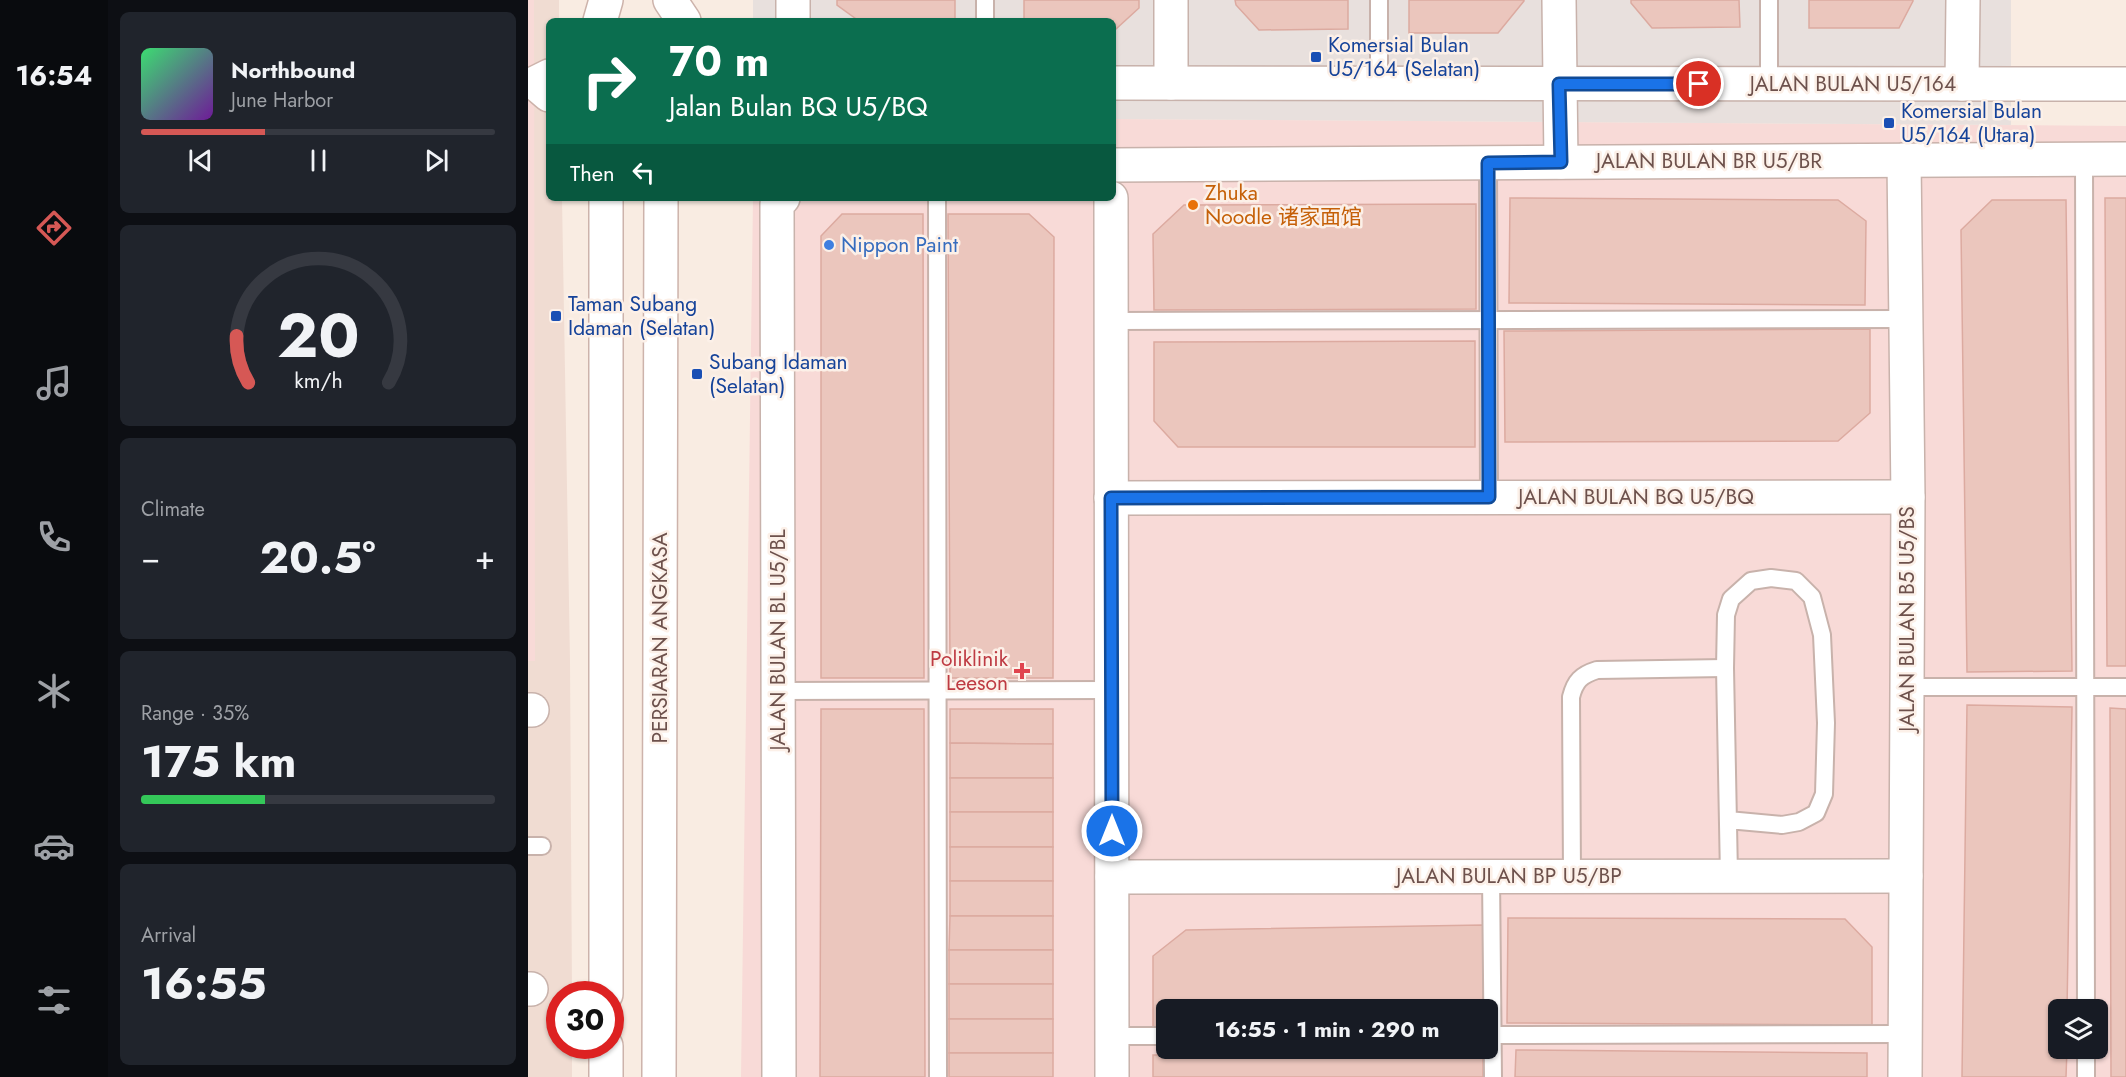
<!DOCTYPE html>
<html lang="en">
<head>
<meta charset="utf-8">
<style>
	body { margin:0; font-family:Jost,"Noto Sans SC",sans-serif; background:#20242c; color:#f1f3f6; height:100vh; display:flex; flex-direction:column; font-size:22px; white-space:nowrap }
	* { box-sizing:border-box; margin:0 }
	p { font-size:20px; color:#9ea1a6 }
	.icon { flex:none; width:33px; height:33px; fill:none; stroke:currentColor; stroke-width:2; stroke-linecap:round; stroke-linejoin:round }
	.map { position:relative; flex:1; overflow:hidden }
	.sheet { display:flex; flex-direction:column; gap:12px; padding:12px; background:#0d0f14; width:420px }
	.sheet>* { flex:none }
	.guide { position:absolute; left:18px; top:18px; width:570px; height:183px; border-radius:9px; box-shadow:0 2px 4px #0004; background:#0b6e4f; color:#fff; overflow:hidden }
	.buttons { position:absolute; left:1520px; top:999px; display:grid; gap:12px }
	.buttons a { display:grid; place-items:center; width:60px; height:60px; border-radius:9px; background:#171b24; box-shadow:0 2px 4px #0004; font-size:30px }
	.speed { position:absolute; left:18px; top:981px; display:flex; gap:12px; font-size:30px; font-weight:700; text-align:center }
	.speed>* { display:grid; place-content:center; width:78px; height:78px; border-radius:50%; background:#171b24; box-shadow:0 2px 4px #0004; line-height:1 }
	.speed .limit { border:9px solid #d22; background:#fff; color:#111 }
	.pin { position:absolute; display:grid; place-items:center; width:51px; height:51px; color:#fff; margin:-26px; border:3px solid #fff; border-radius:50%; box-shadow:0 2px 6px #0007 }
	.me { position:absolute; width:66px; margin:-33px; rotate:0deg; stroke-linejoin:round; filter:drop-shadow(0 0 4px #0008) }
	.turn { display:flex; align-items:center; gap:21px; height:126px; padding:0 24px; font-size:27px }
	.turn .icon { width:78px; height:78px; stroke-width:2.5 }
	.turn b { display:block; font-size:42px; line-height:51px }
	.then { display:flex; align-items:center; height:57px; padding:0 24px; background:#0003; gap:12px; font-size:22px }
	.big { font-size:45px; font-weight:700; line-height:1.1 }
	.sheet .card { flex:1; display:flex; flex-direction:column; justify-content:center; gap:9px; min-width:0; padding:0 21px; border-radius:9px; background:#20242c }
	.sheet .dial { align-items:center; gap:0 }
	.dial svg { height:156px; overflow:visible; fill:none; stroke:#363941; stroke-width:7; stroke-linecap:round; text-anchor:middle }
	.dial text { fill:#f1f3f6; stroke:none }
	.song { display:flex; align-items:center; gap:18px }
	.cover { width:72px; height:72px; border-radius:9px; background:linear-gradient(135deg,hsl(140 70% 55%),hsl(280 70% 35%)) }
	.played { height:6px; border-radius:3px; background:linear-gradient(90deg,#d65855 35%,#363941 35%) }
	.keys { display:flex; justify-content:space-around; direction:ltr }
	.heat { display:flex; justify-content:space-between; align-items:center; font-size:33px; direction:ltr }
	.charge { height:9px; border-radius:4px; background:linear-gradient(90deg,#34c759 35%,#363941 0) }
	.trip { position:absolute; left:628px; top:999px; width:342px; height:60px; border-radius:9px; background:#171b24; box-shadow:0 2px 4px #0004; font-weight:700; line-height:60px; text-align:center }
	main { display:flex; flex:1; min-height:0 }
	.menu { display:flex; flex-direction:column; width:108px; justify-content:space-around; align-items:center; background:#090b0e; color:#9ea1a6 }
	.menu .icon { width:42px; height:42px }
	.menu .current { color:#d65855 }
	.menu b { font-size:27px; color:#f1f3f6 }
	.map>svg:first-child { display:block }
	.residential { fill:#f0dcd2 }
	.commercial { fill:#f8dad7; fill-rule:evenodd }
	.industrial { fill:#e8e0dd }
	.building { fill:#ebc6bd; stroke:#dcaaa0; stroke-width:1.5 }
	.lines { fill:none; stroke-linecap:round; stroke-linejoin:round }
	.lane-casing { stroke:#c8b2ab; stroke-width:20 }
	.street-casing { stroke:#c8b2ab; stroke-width:36 }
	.secondary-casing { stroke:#cdb3ab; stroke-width:36 }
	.lane { stroke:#fff; stroke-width:16 }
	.street { stroke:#fff; stroke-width:33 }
	.secondary { stroke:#fff; stroke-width:33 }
	.route-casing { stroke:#114b97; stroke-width:15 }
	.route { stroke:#1a73e8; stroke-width:10 }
	.transit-dot { fill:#1a4fb4; stroke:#fcf0e8; stroke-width:2 }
	.food-dot { fill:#e8710a; stroke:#fcf0e8; stroke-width:2 }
	.shop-dot { fill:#3f7fe0; stroke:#fcf0e8; stroke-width:2 }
	.health-dot { fill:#e0444e; stroke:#fcf0e8; stroke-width:2 }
	.labels { text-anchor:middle; stroke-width:5; stroke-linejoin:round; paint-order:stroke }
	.transit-label { font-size:21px; fill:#164399; stroke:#fcf0e8; text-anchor:start }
	.street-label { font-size:21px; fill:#6d514c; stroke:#fcf0e8 }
	.food-label { font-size:21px; fill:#c56008; stroke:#fcf0e8; text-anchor:start }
	.shop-label { font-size:21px; fill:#366cbe; stroke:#fcf0e8; text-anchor:start }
	.health-label { font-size:21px; fill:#be3a42; stroke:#fcf0e8; text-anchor:end }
</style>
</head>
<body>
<main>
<nav class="menu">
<b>16:54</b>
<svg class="icon current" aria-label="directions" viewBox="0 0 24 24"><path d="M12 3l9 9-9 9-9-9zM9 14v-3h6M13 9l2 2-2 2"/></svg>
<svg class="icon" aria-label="music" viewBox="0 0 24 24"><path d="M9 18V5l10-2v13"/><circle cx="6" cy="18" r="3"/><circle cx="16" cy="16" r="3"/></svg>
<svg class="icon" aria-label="phone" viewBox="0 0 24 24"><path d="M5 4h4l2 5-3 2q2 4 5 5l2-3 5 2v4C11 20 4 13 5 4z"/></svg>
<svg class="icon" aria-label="climate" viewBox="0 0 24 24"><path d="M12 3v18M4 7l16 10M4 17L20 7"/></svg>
<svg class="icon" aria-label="car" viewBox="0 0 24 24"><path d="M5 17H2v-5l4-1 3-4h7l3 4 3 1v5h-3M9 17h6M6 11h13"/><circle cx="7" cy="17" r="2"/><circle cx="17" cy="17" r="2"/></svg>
<svg class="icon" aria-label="filters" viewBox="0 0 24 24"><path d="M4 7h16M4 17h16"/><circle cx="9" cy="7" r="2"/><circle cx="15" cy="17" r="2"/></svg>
</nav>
<section class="sheet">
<div class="card">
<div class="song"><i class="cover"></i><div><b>Northbound</b><p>June Harbor</p></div></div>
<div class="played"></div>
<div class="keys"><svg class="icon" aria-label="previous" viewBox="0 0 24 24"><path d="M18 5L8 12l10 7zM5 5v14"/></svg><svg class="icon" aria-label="pause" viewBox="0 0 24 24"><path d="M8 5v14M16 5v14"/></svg><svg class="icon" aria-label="next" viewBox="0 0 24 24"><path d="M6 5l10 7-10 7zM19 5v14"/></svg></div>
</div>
<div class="card dial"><svg viewBox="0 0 100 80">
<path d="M14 69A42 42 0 1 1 86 69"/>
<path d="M14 69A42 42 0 0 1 8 45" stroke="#d65855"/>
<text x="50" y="56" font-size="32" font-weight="700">20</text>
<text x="50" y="72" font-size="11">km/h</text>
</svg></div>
<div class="card"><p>Climate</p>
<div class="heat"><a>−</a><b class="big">20.5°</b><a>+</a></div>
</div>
<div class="card"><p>Range · 35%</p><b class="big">175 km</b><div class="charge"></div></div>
<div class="card"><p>Arrival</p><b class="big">16:55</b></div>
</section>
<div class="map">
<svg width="1598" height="1077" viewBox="0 0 1598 1077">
	<rect width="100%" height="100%" fill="#f9ece2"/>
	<!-- residential -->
	<path class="residential" d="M0 0H31V21H21V198H34L42 661 44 994H32V1046H44V1077H0Z"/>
	<!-- commercial -->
	<g class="commercial">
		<path d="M0 0H6L7 661H0Z"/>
		<path d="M585 119 1598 126V1077H213L225 198H585ZM639 1010H960V1048H639ZM1530 1010H1569V1048H1530Z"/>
	</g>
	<!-- industrial -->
	<path class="industrial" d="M225 0H1483V125L585 119V21H225Z"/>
	<!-- building -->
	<g class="building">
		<path d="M309 0H427V21H331L309 5Z"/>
		<path d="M496 0H611V8L588 29H585V21H496Z"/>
		<path d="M707 0H820V29L731 30 708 5Z"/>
		<path d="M881 0H996V1L970 33H881Z"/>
		<path d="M1103 0H1211L1212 27 1124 28 1103 3Z"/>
		<path d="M1281 0H1385V1L1371 28H1281Z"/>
		<path d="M982 198 1310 200 1338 221 1337 305 981 303Z"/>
		<path d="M1577 198H1598V666H1579Z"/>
		<path d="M1464 200H1538L1544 671 1439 672 1433 230Z"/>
		<path d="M948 204V309L626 310 625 234 656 205Z"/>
		<path d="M314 214H395L396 678H293V236Z"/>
		<path d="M420 214H501L526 237 525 678H422Z"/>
		<path d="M1342 329V413L1310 441 977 442 976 331Z"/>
		<path d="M947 341V447H650L626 421V342Z"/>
		<path d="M1439 705 1544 707 1539 1010H1530V1048H1539L1538 1077H1434Z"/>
		<path d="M1582 708 1598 709V1077H1583Z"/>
		<path d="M293 709H396L397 1077H292Z"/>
		<path d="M422 709H525V744L422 743Z"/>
		<path d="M422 743 525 744V778H422Z"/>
		<rect x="422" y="778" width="103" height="34"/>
		<rect x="422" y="812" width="103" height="35"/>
		<rect x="422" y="847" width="103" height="34"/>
		<rect x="422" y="881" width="103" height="35"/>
		<path d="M422 916H525V950H421Z"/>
		<path d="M980 918 1317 919 1344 947V1025L979 1023Z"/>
		<path d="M955 925V1010H639V1028H625V956L658 930Z"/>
		<rect x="421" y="950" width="104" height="34"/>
		<rect x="421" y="984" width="104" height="35"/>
		<rect x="421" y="1019" width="104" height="34"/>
		<path d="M988 1050 1339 1053V1077H987Z"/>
		<rect x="421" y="1053" width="104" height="24"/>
		<rect x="625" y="1055" width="330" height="22"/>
	</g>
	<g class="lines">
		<!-- lane casing -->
		<g class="lane-casing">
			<g id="lane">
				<path d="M457 0V21"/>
				<path d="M851 0V84"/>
				<path d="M1241 84V0"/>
				<path d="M1556 159 1558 1010"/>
				<path d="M960 163 961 497"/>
				<path d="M409 198 410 1077"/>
				<path d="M583 321 1378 319"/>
				<path d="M1379 687H1598"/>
				<path d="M250 691 584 690"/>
				<path d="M1200 820 1254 825 1271 822 1288 813 1296 794 1298 723 1294 635 1284 597 1268 581 1243 578 1223 581 1203 599 1198 615 1197 668 1201 876"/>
				<path d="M0 846H14"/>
				<path d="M963 876 965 1077"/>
				<path d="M1044 876 1043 697C1047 681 1053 675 1069 670L1197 668"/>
				<path d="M960 1035 1377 1034"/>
				<path d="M584 1036H639"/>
				<path d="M1558 1048V1077"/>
			</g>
		</g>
		<!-- street casing -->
		<g class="street-casing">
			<g id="street">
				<path d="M643 0V83"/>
				<path d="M1031 0 1033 162"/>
				<path d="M265 21V0"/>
				<path d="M585 83 1598 84"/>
				<path d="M1434 84 1435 0"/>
				<path d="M1376 160 1380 497 1377 1077"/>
				<path d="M585 165 1598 159"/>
				<path d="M583 198 584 1077"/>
				<path d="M583 498 1380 497"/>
				<path d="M0 710H4"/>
				<path d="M584 877 1378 876"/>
				<path d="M0 989H3"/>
				<path d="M251 1077 249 204 255 198"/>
			</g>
		</g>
		<!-- secondary casing -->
		<g class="secondary-casing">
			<g id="secondary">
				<path d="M142 0 156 21"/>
				<path d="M72 21 78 0"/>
				<path d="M21 76 7 83 21 95"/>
				<path d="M78 994V198"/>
				<path d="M78 1077V1046"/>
				<path d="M131 1077 133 198"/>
			</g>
		</g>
		<!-- lane -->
		<use href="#lane" class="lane"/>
		<!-- street -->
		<use href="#street" class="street"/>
		<!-- secondary -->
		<use href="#secondary" class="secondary"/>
	</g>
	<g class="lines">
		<!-- route casing -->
		<g class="route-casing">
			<path id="route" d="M584 831 583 498 961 497 960 163 1033 162 1031 84H1171"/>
		</g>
		<!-- route -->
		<use href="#route" class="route"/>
	</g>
	<!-- markers -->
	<g class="transit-dot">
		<rect x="782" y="51" width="12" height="12" rx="3"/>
		<rect x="1355" y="117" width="12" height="12" rx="3"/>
		<rect x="22" y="310" width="12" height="12" rx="3"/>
		<rect x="163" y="368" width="12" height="12" rx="3"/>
	</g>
	<circle class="food-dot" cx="665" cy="205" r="6"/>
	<circle class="shop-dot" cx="301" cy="245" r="6"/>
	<path class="health-dot" d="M491 662h6v6h6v6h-6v6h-6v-6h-6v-6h6z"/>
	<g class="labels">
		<!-- transit labels -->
		<g class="transit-label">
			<text x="800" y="52">Komersial Bulan<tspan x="800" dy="24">U5/164 (Selatan)</tspan></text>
			<text x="1373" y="118">Komersial Bulan<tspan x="1373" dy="24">U5/164 (Utara)</tspan></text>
			<text x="40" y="311">Taman Subang<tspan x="40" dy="24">Idaman (Selatan)</tspan></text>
			<text x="181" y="369">Subang Idaman<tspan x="181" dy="24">(Selatan)</tspan></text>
		</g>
		<!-- street labels -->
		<g class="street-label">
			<text x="1325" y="91">JALAN BULAN U5/164</text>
			<text x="1181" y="168">JALAN BULAN BR U5/BR</text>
			<text x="1108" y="504">JALAN BULAN BQ U5/BQ</text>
			<text transform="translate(1379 619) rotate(-90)" y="7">JALAN BULAN B5 U5/BS</text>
			<text transform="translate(132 638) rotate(-90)" y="7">PERSIARAN ANGKASA</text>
			<text transform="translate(250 640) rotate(-90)" y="7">JALAN BULAN BL U5/BL</text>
			<text x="981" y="883">JALAN BULAN BP U5/BP</text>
		</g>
		<!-- food labels -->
		<g class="food-label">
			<text x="677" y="200">Zhuka<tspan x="677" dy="24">Noodle 诸家面馆</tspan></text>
		</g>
		<!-- shop labels -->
		<g class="shop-label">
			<text x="313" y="252">Nippon Paint</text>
		</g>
		<!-- health labels -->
		<g class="health-label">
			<text x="480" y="666">Poliklinik<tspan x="480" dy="24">Leeson</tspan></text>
		</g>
	</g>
</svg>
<div class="buttons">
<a><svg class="icon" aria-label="layers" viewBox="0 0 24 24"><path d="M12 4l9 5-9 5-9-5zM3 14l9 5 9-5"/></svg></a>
</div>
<div class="speed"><div class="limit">30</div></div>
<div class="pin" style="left:1171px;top:84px;background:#d93025"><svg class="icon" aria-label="arrive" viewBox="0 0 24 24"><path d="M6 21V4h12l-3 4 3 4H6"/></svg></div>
<svg class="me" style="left:584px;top:831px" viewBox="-20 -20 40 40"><circle r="17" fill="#1a73e8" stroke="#fff" stroke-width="3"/><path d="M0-11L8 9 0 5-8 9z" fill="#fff"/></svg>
<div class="trip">16:55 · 1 min · 290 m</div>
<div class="guide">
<div class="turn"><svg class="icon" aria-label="right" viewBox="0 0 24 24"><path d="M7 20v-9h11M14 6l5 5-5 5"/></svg><div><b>70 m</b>Jalan Bulan BQ U5/BQ</div></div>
<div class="then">Then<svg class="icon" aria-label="left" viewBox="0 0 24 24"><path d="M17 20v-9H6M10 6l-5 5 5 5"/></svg></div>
</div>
</div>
</main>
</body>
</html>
